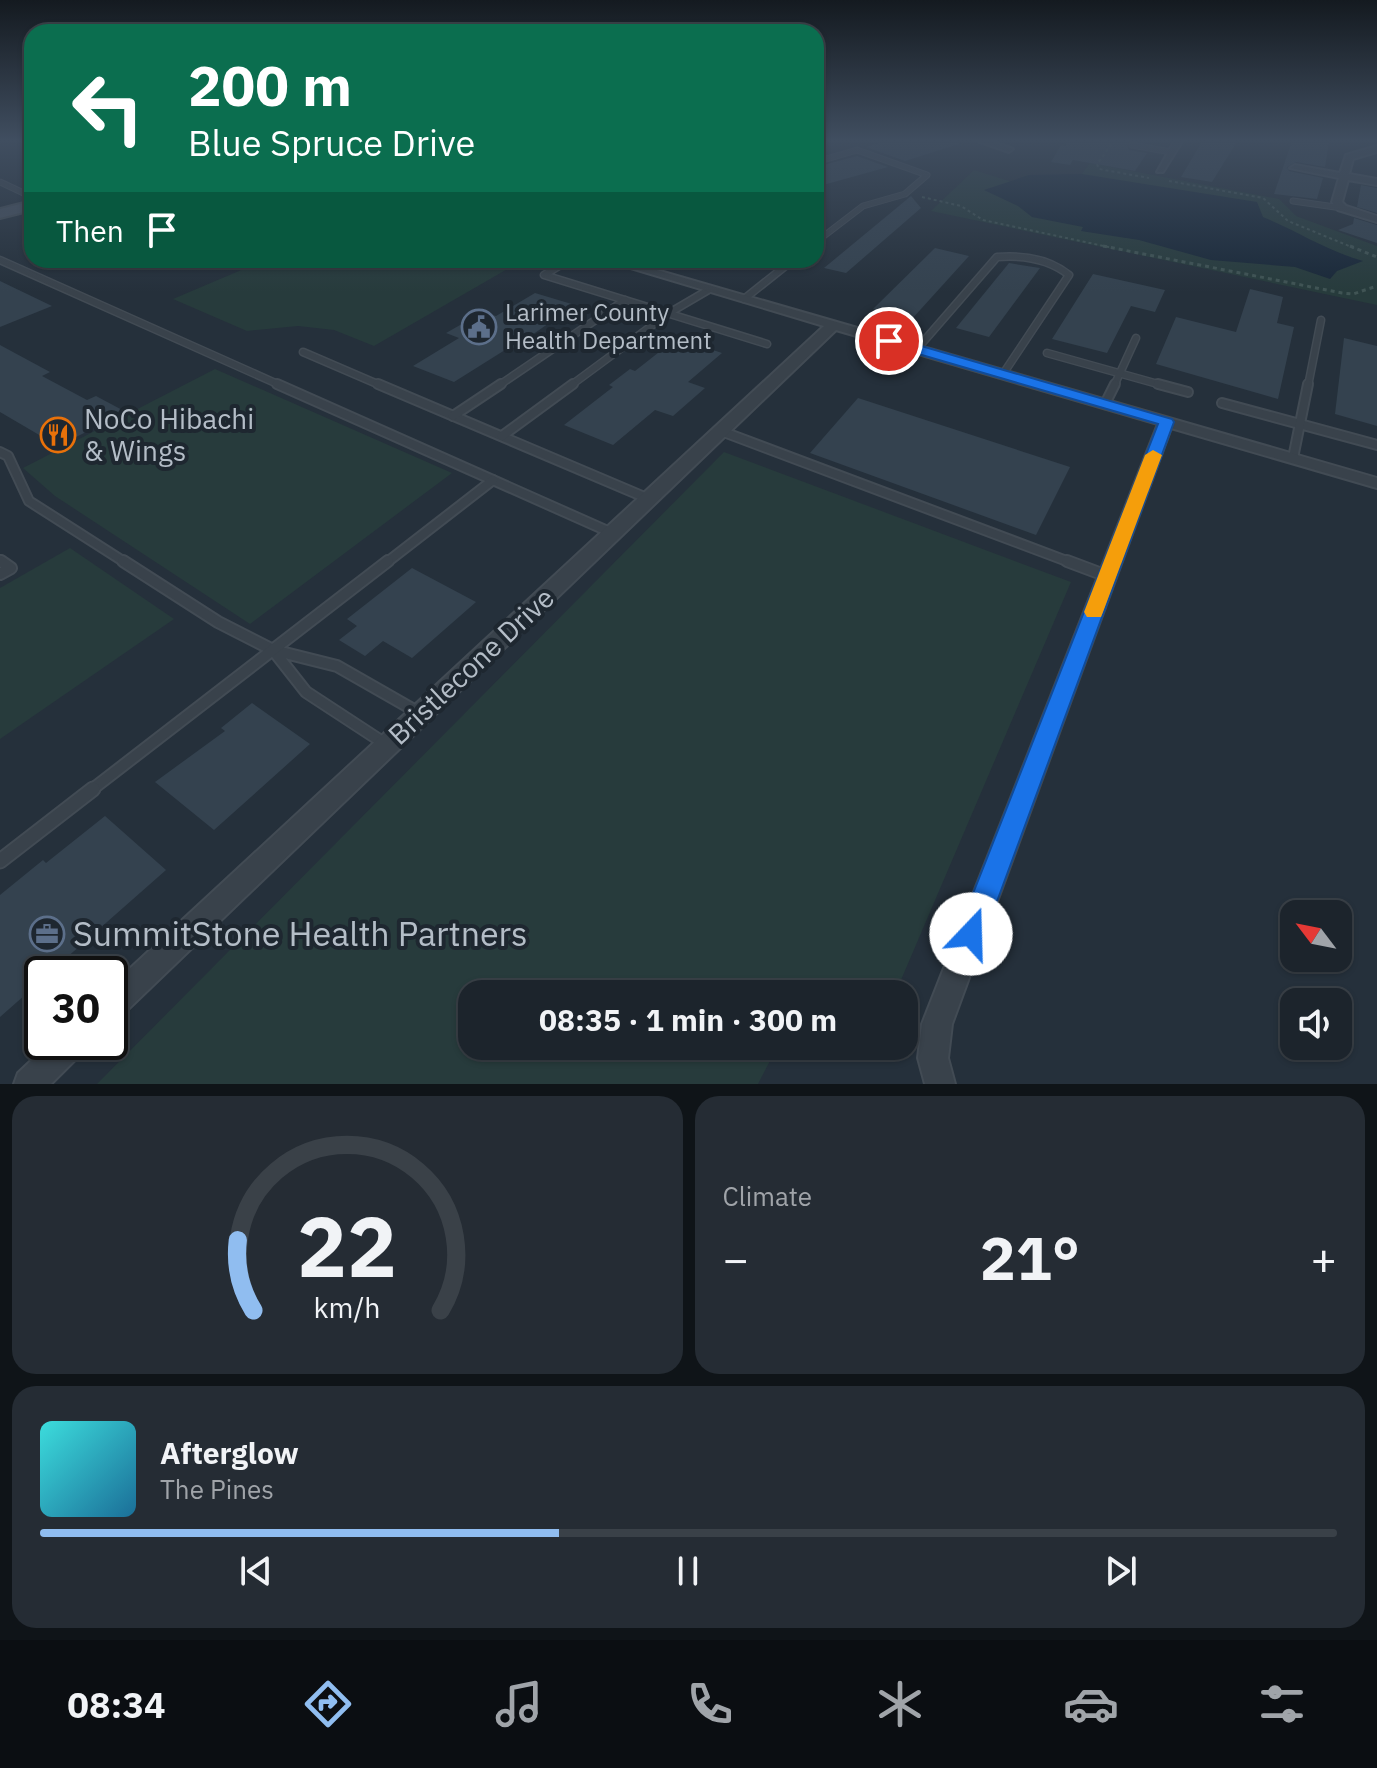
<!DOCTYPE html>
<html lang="en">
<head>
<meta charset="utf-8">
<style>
	body { margin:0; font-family:"IBM Plex Sans",sans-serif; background:#252c34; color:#f1f3f6; height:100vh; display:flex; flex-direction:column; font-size:30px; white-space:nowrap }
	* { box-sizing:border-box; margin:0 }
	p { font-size:26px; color:#a0a4a9 }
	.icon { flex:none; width:44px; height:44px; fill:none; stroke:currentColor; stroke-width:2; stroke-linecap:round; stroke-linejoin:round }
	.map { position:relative; height:1084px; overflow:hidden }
	.sheet { display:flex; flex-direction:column; gap:12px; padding:12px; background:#0f1418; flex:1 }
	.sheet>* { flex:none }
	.banner { position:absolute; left:24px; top:24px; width:800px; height:244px; border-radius:24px; box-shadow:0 2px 6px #0004,0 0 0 2px #3a4148; background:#0b6e4f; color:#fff; overflow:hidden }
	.needle { width:52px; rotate:302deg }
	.controls { position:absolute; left:1280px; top:900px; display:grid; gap:16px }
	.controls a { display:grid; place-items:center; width:72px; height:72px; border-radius:16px; background:#1c242c; box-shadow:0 2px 6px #0004,0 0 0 2px #3a4148; font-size:40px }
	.speed { position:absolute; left:24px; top:956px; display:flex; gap:16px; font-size:40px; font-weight:700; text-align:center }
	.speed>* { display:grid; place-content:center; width:104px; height:104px; border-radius:50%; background:#1c242c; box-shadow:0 2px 6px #0004,0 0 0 2px #3a4148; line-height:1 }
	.speed .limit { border:4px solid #111; border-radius:12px; background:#fff; color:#111 }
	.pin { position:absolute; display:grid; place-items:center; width:68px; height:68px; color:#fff; margin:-34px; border:4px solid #fff; border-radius:50%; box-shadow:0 2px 8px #0007 }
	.me { position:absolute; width:88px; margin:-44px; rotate:21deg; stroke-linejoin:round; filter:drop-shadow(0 0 6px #0008) }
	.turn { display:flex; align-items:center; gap:28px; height:168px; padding:0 32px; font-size:36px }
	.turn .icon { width:104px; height:104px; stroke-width:2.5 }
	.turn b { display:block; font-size:56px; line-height:68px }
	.then { display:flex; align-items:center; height:76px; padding:0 32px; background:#0003; gap:16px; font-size:30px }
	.big { font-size:60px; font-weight:700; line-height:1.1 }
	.sheet .tile { flex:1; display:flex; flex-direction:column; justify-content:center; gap:12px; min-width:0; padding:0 28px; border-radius:24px; background:#252c34 }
	.sheet .dial { align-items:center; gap:0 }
	.dial svg { height:208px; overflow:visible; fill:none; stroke:#3a4148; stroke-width:7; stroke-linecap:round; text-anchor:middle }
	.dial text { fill:#f1f3f6; stroke:none }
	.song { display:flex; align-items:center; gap:24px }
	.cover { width:96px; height:96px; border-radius:12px; background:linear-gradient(135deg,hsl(180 70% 55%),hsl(200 70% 35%)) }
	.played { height:8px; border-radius:4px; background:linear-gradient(90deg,#90bdf0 40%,#3a4148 40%) }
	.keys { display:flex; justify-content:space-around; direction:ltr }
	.heat { display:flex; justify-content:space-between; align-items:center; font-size:44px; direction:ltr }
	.sheet .tiles { flex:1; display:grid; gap:12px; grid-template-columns:1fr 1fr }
	.tile:last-child { grid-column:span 2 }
	.trip { position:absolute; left:458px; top:980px; width:460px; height:80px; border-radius:24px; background:#1c242c; box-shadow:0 2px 6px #0004,0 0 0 2px #3a4148; font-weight:700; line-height:80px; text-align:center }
	.tab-bar { display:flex; height:128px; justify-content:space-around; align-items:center; background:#0b0e12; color:#a0a4a9 }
	.tab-bar .icon { width:56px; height:56px }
	.tab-bar .current { color:#90bdf0 }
	.tab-bar b { font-size:36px; color:#f1f3f6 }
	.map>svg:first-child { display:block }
	.green { fill:#273b3c }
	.water { fill:#192838 }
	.building { fill:#34424f }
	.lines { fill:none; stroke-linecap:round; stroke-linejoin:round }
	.lane-far4-casing { stroke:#424b54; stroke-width:7 }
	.lane-far3-casing { stroke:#424b54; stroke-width:9 }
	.lane-far2-casing { stroke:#424b54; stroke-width:12 }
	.lane-far1-casing { stroke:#424b54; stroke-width:14 }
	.lane-casing { stroke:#424b54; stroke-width:17 }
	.street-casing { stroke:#424b54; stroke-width:4 }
	.secondary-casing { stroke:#424b54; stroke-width:4 }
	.path-far1 { stroke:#405454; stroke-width:2; stroke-dasharray:3 3; stroke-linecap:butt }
	.path { stroke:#405454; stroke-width:3; stroke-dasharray:4 4; stroke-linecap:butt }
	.lane-far4 { stroke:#39424b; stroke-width:5 }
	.lane-far3 { stroke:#39424b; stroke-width:6 }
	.lane-far2 { stroke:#39424b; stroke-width:8 }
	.lane-far1 { stroke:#39424b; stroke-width:10 }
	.lane { stroke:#39424b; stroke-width:13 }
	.street { fill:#39424b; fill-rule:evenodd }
	.secondary { fill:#47515e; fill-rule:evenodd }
	.route { fill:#1a73e8; stroke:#114b97; stroke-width:2 }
	.slow { fill:#f59e0b }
	.labels { text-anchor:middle; stroke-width:8; stroke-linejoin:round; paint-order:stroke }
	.far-poi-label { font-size:24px; fill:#b4bdc7; stroke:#1e2730; text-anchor:start }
	.poi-label { font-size:28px; fill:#b4bdc7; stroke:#1e2730; text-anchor:start }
	.street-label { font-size:28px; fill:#b4bdc7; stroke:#1e2730 }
	.near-poi-label { font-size:34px; fill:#b4bdc7; stroke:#1e2730; text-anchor:start }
</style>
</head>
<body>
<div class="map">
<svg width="1377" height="1084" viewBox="0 0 1377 1084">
	<rect width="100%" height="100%" fill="#25303b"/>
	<!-- green -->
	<g class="green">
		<path d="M1090 163 1279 199 1296 216 1377 246V305L931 211 974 170 1064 198Z"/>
		<path d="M265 260H523L374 346 334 330 298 326 247 331 173 299Z"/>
		<path d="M215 369 452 473 250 624 55 496 23 468Z"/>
		<path d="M724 452 1071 582 895 994H472V1046H873L868 1058 775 1051 758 1084H97Z"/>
		<path d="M70 548 174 619 0 739V588Z"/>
	</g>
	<!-- water -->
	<path class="water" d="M1082 174 1257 202 1263 217C1297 231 1327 251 1363 261L1337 271 1330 279 1295 267 1211 260 1139 240 1081 231 1083 227 1032 217 1018 206 984 190 1029 175Z"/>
	<!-- building -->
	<g class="building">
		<path d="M891 140H958L959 144 905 161 866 147Z"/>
		<path d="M1067 140H1130L1127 145 1129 150 1147 153 1135 171 1073 160 1070 165 1051 162 1061 145 1066 146Z"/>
		<path d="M1203 140H1238L1212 182 1181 177Z"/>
		<path d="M1309 140 1329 142 1325 167 1296 162 1287 167 1289 171 1323 178 1317 199 1274 194 1292 141Z"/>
		<path d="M857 156 888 167 816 187V167Z"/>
		<path d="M1361 185 1377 188V213L1357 207Z"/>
		<path d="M911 196 921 208 846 273 824 268Z"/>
		<path d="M1354 218 1377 225V243L1338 230 1353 224Z"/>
		<path d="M935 248 969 256 911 320 873 309Z"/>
		<path d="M1009 263 1040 268 989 337 956 328Z"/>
		<path d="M1093 274 1165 290 1155 312 1131 306 1107 353 1052 339Z"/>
		<path d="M0 281 52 306 0 327Z"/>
		<path d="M1250 289 1283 297 1277 323 1294 327 1278 399 1156 364 1176 317 1236 332Z"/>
		<path d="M535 293 575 305 509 351 505 350 454 382 413 366 459 338 446 333 483 312 496 316Z"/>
		<path d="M677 338 722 353 688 382 705 388 673 416 655 410 613 445 564 425 613 387 609 385 630 369 635 371Z"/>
		<path d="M1344 338 1377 346V426L1335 414Z"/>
		<path d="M0 345 50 372 42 376 87 400 96 396 126 412 58 446 0 412Z"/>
		<path d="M858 398 1070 467 1036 535 810 453Z"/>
		<path d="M412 568 476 602 412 658 383 641 365 656 339 640 357 626 347 619Z"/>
		<path d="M252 703 310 744 214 830 155 782 225 731 221 728Z"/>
		<path d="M105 816 166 870 48 974H42V980L0 1017V895L43 860 46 863Z"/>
	</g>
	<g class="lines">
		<!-- lane-far4 casing -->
		<g class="lane-far4-casing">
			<g id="lane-far4">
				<path d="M1132 145 1171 152"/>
				<path d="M816 162 857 150 927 175 905 194 863 206 816 242"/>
				<path d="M0 182 32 197"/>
				<path d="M1293 201 1342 208"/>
			</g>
		</g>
		<!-- lane-far3 casing -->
		<g class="lane-far3-casing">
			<g id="lane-far3">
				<path d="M0 260 282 386"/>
				<path d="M569 260 544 275 767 344"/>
				<path d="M744 299 793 260"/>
				<path d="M917 349 997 257C1023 255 1048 258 1069 275L1003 374"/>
				<path d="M303 352 382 386"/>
				<path d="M1047 353 1165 386"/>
				<path d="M498 386 625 300"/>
				<path d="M570 386 669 313 710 289"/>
				<path d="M1114 386 1136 338"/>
				<path d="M1308 386 1321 320"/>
			</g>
		</g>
		<!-- lane-far2 casing -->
		<g class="lane-far2-casing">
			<g id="lane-far2">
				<path d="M277 384 612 533"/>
				<path d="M378 384 649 499"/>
				<path d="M1158 384 1188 392"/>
				<path d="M1222 403 1377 445"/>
				<path d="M1105 404 1115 384"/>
				<path d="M453 416 501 384"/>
				<path d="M721 431 1072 563"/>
				<path d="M502 436 573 384"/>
				<path d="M0 452 8 456 29 501 126 563"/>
				<path d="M1293 458 1308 384"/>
				<path d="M0 560 4 563"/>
				<path d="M386 563 493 480"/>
			</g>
		</g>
		<!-- lane-far1 casing -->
		<g class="lane-far1-casing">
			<g id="lane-far1">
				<path d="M123 561 218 622 273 650"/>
				<path d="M1067 561 1107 576"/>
				<path d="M0 574 11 568 1 561"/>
				<path d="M387 745 306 692 273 650 337 666 421 714"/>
				<path d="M90 791 388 561"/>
			</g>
		</g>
		<!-- lane casing -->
		<g class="lane-casing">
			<path id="lane" d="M0 861 93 789"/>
		</g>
		<!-- street casing -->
		<g class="street-casing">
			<g id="street">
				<path d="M975 140H988L1013 149 1009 152Z"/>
				<path d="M1175 140H1183L1163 172H1157Z"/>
				<path d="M1377 146V152L1353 159 1349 174 1377 179V185L1348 180 1342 202 1346 206 1377 216V222L1338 210 1332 202 1339 178 1290 168 1295 165 1340 173 1346 155Z"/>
				<path d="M604 260H622L1377 478V488L1171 428 952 1024 948 1058 955 1084H925L918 1058 922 1024 1158 424 836 330 120 1017 110 1021V987L824 326Z"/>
				<path d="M51 1042H88L83 1052 51 1084H14L18 1073Z"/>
			</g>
		</g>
		<!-- secondary casing -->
		<g class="secondary-casing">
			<path id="secondary" d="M32 201V210L0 218V209Z"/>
		</g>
		<!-- path-far1 -->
		<g class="path-far1">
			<path d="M1115 140 1097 164 1099 169 1149 178"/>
			<path d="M1169 181 1263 198 1288 221 1354 248"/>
			<path d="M922 197 961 206 983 220 1113 248"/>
		</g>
		<!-- path -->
		<g class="path">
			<path d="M1103 246 1342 293 1353 294 1377 286"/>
			<path d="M1350 246 1377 257"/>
		</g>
		<!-- lane-far4 -->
		<use href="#lane-far4" class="lane-far4"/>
		<!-- lane-far3 -->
		<use href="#lane-far3" class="lane-far3"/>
		<!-- lane-far2 -->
		<use href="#lane-far2" class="lane-far2"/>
		<!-- lane-far1 -->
		<use href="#lane-far1" class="lane-far1"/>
		<!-- lane -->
		<use href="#lane" class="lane"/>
		<!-- street -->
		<use href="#street" class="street"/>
		<!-- secondary -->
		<use href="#secondary" class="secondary"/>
	</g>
	<!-- sky -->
	<linearGradient id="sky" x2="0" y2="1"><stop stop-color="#141a20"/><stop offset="0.48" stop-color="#404e60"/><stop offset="1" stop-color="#404e60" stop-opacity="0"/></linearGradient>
	<rect width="1377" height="292" fill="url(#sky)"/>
	<!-- route -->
	<path class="route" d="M884 338H894L1172 419 1174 422 985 934 981 944 971 948 961 944 957 934 1158 424 884 344Z"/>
	<!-- slow -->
	<path class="slow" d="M1153 450 1162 455 1103 612 1101 617H1087L1084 612 1145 455Z"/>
	<!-- icons -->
	<defs>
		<g id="civic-ring" transform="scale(1.8)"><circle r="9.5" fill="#1e2730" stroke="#5c6f8a" stroke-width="1.5"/><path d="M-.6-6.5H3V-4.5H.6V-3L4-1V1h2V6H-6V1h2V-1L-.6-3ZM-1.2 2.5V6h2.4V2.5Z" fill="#5c6f8a"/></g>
		<g id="restaurant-ring" transform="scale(1.8)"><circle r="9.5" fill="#1e2730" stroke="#e8710a" stroke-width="1.5"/><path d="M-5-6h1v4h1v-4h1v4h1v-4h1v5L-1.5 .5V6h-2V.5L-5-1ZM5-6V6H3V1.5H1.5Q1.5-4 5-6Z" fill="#e8710a"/></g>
		<g id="office-ring" transform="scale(1.8)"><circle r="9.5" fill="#1e2730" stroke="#5c6f8a" stroke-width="1.5"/><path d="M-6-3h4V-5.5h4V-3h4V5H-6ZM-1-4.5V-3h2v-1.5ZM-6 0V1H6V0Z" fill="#5c6f8a"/></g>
	</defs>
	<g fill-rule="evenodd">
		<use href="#civic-ring" x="479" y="327"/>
		<use href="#restaurant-ring" x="58" y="435"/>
		<use href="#office-ring" x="47" y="934"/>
	</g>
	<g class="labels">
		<!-- far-poi labels -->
		<g class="far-poi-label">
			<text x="505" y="321">Larimer County<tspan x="505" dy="28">Health Department</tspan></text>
		</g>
		<!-- poi labels -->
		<g class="poi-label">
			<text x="84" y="429">NoCo Hibachi<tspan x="84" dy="32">&amp; Wings</tspan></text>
		</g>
		<!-- street labels -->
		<g class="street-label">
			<text transform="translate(471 666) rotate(-43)" y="10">Bristlecone Drive</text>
		</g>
		<!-- near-poi labels -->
		<g class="near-poi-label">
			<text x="73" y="946">SummitStone Health Partners</text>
		</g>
	</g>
</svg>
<div class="controls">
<a><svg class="needle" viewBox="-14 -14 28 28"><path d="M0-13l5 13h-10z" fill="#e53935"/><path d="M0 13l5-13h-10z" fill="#a0a4a9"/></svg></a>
<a><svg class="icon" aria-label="sound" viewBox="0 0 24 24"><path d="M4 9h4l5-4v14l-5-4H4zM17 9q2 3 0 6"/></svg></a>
</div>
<div class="speed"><div class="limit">30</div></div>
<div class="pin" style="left:889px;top:341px;background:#d93025"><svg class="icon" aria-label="arrive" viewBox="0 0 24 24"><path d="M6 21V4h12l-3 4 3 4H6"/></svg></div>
<svg class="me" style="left:971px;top:934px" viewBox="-20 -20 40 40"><circle r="19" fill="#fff"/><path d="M0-13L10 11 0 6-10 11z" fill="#1a73e8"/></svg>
<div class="trip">08:35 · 1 min · 300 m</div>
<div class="banner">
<div class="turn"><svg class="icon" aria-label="left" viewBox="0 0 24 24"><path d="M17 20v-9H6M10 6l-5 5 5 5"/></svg><div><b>200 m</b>Blue Spruce Drive</div></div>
<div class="then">Then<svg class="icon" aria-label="arrive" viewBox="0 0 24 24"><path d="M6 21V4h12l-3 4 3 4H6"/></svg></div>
</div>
</div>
<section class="sheet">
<div class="tiles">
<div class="tile dial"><svg viewBox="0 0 100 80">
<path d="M14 69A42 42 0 1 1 86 69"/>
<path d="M14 69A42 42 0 0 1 8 42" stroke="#90bdf0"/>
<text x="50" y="56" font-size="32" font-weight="700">22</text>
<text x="50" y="72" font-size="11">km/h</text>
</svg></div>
<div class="tile"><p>Climate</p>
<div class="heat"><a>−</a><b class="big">21°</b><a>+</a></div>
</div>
<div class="tile">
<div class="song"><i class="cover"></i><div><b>Afterglow</b><p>The Pines</p></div></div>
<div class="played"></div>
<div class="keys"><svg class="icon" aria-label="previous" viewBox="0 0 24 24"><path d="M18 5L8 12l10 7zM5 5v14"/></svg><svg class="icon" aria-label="pause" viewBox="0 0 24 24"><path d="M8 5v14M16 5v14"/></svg><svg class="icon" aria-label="next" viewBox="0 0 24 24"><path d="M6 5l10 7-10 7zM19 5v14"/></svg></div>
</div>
</div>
</section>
<nav class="tab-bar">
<b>08:34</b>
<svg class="icon current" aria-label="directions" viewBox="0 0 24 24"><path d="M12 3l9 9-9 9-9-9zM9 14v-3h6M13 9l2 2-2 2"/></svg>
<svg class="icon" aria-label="music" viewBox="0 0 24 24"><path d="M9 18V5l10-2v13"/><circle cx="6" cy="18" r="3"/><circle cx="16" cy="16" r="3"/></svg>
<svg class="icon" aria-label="phone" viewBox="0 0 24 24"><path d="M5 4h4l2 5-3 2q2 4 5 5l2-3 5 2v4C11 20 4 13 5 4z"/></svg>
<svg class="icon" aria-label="climate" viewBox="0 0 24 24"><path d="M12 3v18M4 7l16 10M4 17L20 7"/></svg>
<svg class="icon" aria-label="car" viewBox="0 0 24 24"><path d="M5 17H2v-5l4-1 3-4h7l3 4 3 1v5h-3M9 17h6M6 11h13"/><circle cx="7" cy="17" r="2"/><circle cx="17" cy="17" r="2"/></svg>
<svg class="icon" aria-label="filters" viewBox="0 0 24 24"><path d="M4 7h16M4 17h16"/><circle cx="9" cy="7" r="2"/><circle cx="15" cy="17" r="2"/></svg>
</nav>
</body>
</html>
